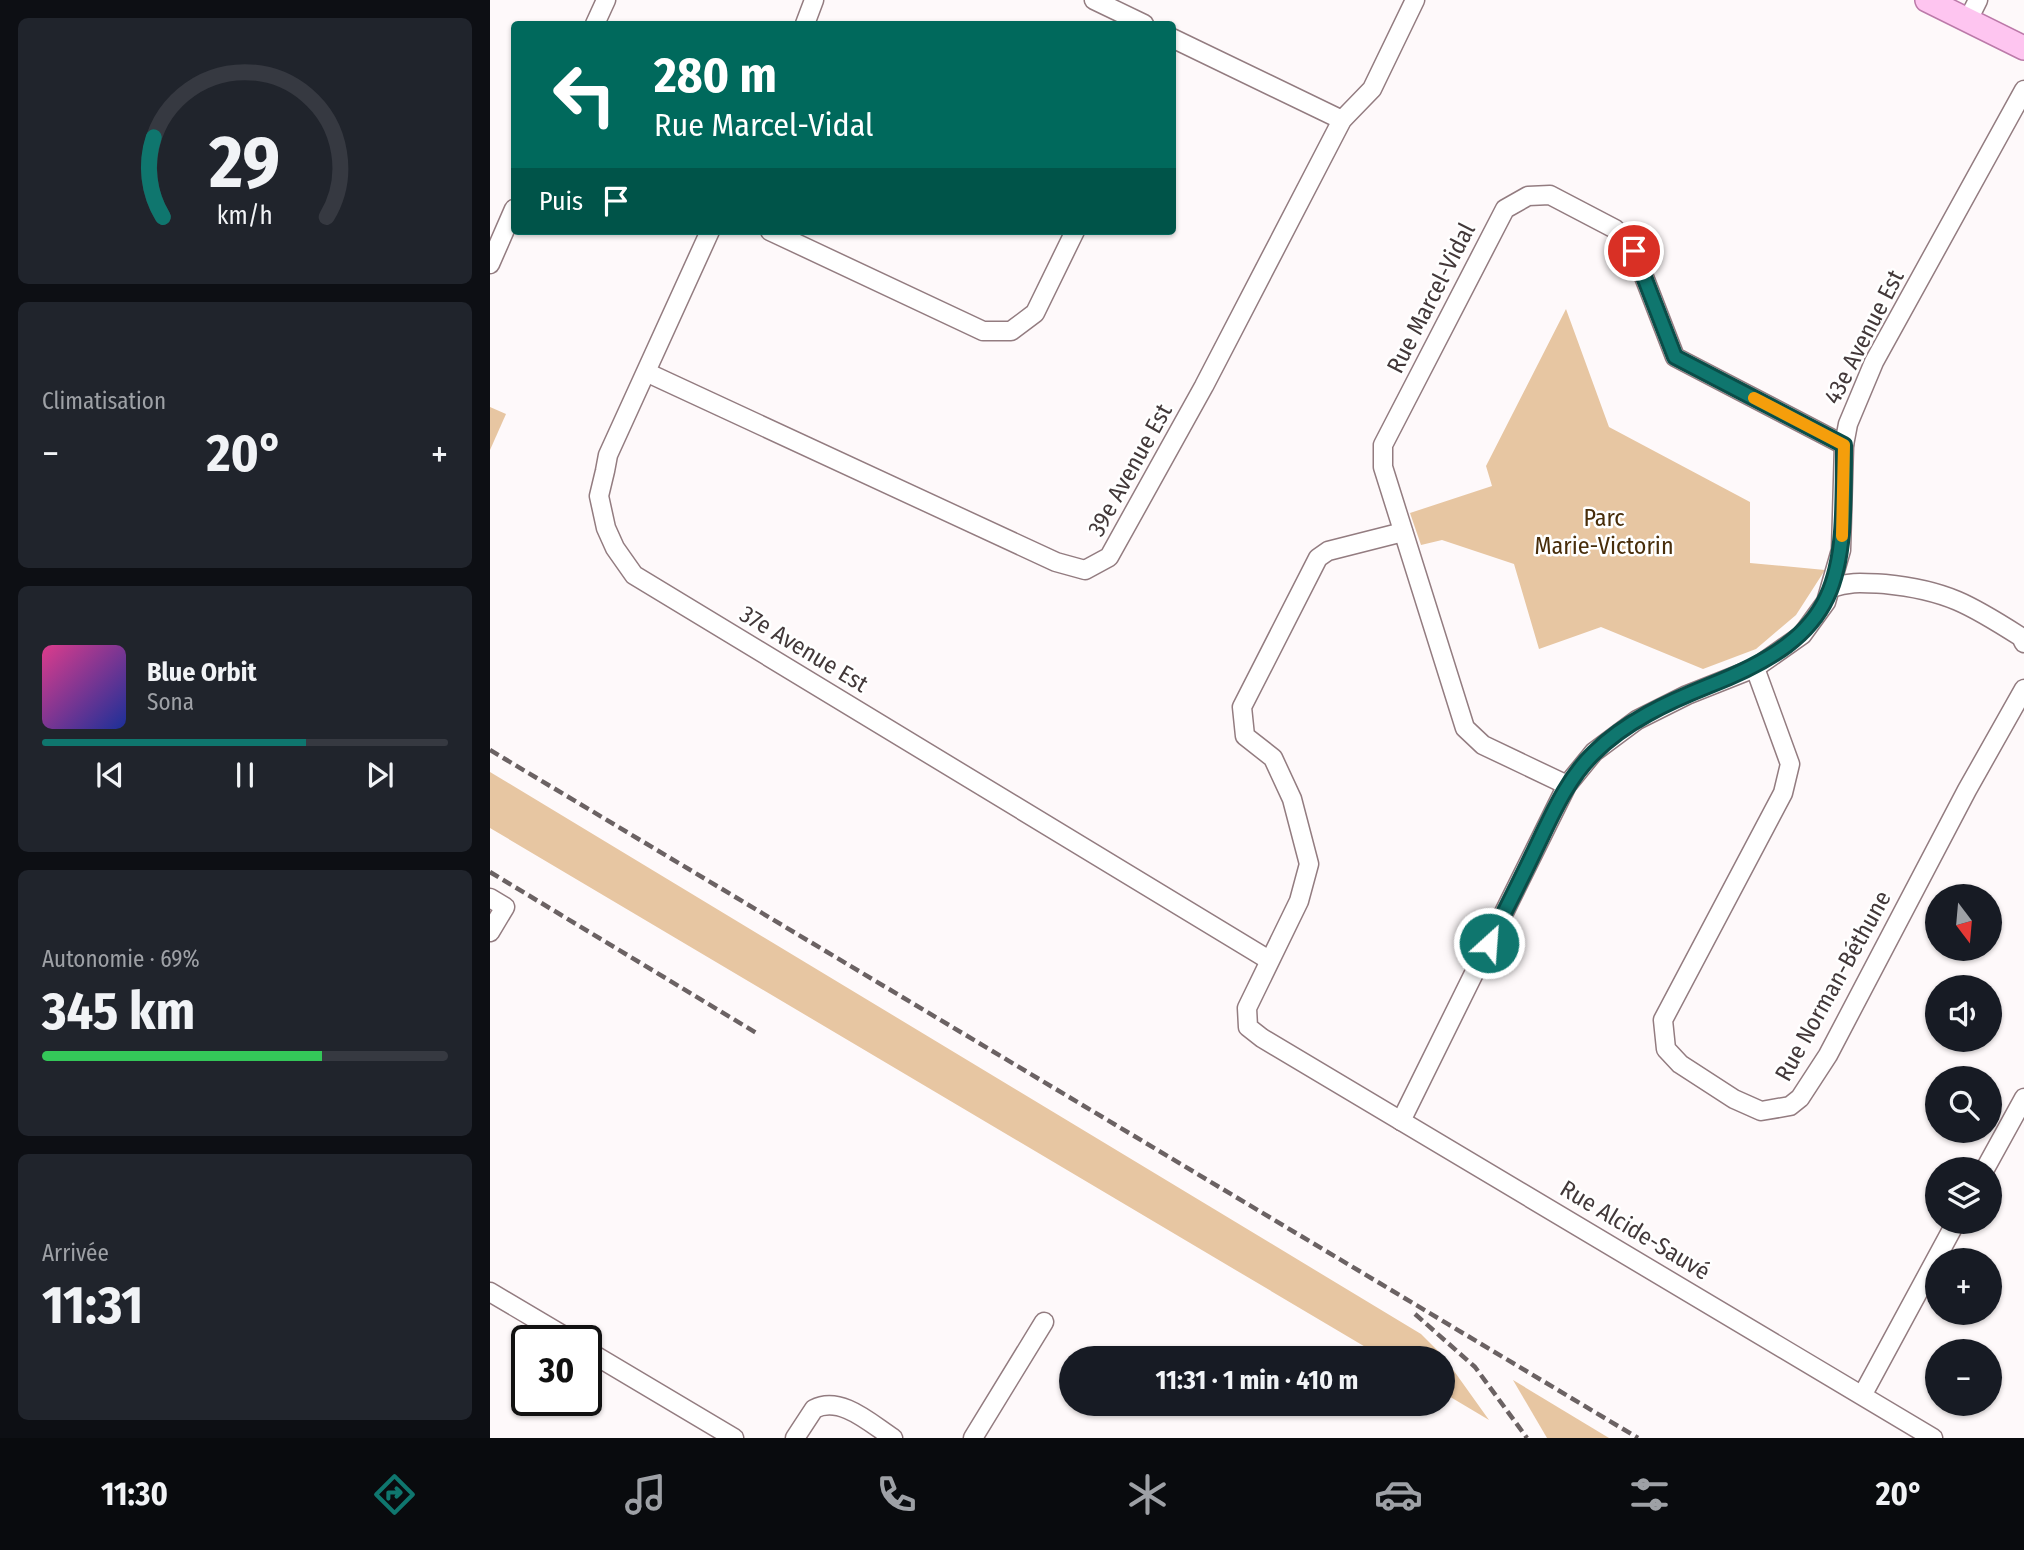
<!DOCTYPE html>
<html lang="fr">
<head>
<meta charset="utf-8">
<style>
	body { margin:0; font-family:"Fira Sans Condensed",sans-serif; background:#20242c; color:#f1f3f6; height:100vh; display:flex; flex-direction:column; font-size:26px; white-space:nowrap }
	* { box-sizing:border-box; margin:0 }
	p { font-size:23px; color:#9ea1a6 }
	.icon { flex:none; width:38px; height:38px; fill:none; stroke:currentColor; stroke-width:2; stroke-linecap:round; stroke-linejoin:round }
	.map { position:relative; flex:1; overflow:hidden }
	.details { display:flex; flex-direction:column; gap:18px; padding:18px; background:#0d0f14; width:490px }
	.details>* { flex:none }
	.hud { position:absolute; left:21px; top:21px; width:665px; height:214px; border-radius:7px; box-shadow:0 2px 5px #0004; background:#00695c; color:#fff; overflow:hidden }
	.needle { width:46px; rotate:164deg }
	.controls { position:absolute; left:1435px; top:884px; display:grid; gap:14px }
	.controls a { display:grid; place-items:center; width:77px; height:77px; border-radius:50%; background:#171b24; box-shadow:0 2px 5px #0004; font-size:35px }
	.speed { position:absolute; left:21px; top:1325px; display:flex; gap:14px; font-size:35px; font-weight:700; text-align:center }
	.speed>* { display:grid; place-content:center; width:91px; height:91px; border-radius:50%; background:#171b24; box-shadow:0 2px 5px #0004; line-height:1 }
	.speed .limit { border:4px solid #111; border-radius:10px; background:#fff; color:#111 }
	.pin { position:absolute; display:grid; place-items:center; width:60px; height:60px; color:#fff; margin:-30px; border:4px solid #fff; border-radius:50%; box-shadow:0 2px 7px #0007 }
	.me { position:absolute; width:77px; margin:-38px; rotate:26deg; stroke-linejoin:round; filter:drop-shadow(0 0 5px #0008) }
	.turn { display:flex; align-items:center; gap:24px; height:147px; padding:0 28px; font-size:32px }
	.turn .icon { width:91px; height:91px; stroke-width:2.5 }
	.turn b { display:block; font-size:49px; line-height:60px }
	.then { display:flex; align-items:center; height:66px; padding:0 28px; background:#0003; gap:14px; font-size:26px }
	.big { font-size:52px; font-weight:700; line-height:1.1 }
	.details .tile { flex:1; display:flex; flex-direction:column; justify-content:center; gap:10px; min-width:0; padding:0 24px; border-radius:10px; background:#20242c }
	.details .dial { align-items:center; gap:0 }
	.dial svg { height:182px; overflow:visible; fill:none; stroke:#363941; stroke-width:7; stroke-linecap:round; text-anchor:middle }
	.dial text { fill:#f1f3f6; stroke:none }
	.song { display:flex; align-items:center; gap:21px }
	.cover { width:84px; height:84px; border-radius:10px; background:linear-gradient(135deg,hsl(330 70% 55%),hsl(230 70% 35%)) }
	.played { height:7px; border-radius:4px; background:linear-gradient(90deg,#0f766e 65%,#363941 65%) }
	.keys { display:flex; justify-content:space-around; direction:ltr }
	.heat { display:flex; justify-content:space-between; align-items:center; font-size:38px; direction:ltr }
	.charge { height:10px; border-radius:5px; background:linear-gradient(90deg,#34c759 69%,#363941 0) }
	.trip { position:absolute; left:569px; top:1346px; width:396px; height:70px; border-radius:35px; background:#171b24; box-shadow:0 2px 5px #0004; font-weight:700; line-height:70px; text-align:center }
	.menu { display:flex; height:112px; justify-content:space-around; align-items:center; background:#090b0e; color:#9ea1a6 }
	.menu .icon { width:49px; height:49px }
	.menu .on { color:#0f766e }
	.menu b { font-size:32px; color:#f1f3f6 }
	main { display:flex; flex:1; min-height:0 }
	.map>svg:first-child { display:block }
	.green { fill:#e7c6a2 }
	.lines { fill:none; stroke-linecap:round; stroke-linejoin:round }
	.minor-casing { stroke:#937c80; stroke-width:21 }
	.major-casing { stroke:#bc7aa9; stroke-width:26 }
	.minor { stroke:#fff; stroke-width:18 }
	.major { stroke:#fec5f0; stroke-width:23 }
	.rail { stroke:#6b6263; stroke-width:4.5; stroke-dasharray:10 5; stroke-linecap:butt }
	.route-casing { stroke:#0a4d48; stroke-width:18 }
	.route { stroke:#0f766e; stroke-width:12 }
	.slow { stroke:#f59e0b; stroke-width:12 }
	.labels { text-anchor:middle; stroke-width:5; stroke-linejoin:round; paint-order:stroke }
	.street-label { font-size:24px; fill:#423839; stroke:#fff }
	.park-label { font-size:24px; fill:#482d0a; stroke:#fff }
</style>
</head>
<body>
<main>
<section class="details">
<div class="tile dial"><svg viewBox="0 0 100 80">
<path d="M14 69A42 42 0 1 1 86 69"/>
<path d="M14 69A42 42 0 0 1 10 34" stroke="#0f766e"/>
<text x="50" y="56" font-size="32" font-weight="700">29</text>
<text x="50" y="72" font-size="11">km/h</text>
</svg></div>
<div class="tile"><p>Climatisation</p>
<div class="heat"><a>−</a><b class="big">20°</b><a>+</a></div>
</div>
<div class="tile">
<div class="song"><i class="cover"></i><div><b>Blue Orbit</b><p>Sona</p></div></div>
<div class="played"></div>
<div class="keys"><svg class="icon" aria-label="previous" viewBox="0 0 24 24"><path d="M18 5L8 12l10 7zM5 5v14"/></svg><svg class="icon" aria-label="pause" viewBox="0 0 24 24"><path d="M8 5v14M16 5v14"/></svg><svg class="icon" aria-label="next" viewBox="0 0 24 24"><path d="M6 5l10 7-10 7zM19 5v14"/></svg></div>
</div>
<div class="tile"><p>Autonomie · 69%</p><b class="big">345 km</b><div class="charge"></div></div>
<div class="tile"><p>Arrivée</p><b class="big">11:31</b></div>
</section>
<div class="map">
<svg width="1534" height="1438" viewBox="0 0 1534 1438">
	<rect width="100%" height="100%" fill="#fef9fa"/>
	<!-- green -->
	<g class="green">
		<path d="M1076 309 1119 427 1260 502V563L1335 570 1306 615 1266 649 1213 669 1111 627 1049 649 1024 564 952 540 931 545 920 513 1002 486 996 466Z"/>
		<path d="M0 407 16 414 0 450Z"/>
		<path d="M0 772 931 1334 954 1357 999 1420 952 1392V1358H894L0 828Z"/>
		<path d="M1023 1380 1119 1438H1057Z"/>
	</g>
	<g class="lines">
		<!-- minor casing -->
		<g class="minor-casing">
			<g id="minor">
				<path d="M604 0 654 24"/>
				<path d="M1478 20 1488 0"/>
				<path d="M105 24 116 0"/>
				<path d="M315 24 324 0"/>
				<path d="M682 38 852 120"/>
				<path d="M220 231 118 455 115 471 109 496 116 528 125 548 144 575 779 960"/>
				<path d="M280 231 493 331H521L545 313 585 231"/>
				<path d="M0 264 24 209"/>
				<path d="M158 373 566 562 595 570 619 557 714 386 852 120 882 89 925 0"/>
				<path d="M913 532 838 551 828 558 752 707 755 736 783 758 802 799 819 864 809 901 757 1008 758 1027 772 1038 1443 1438"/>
				<path d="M1341 588C1360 581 1374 583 1395 584 1456 590 1481 605 1531 637L1534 643"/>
				<path d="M1265 668 1300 764 1293 793 1173 1020 1176 1049 1190 1064 1244 1099 1271 1111 1300 1106 1310 1098 1338 1055 1477 790 1534 689"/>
				<path d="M1077 785 993 745 975 728 893 467V445L1015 209 1038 196 1060 195 1125 229 1144 251 1185 357 1354 445"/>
				<path d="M0 898 15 907 0 932"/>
				<path d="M911 1121 1077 785 1104 752 1147 720 1197 695 1265 668 1312 635 1336 602 1351 550 1354 445 1358 424 1384 362 1534 90"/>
				<path d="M1495 1169 1534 1098"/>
				<path d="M0 1292 81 1340"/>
				<path d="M96 1350 244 1438"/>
				<path d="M1373 1394 1466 1222"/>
				<path d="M305 1438 324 1409C351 1395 381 1424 403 1438"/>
				<path d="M483 1438 554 1322"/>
			</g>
		</g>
		<!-- major casing -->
		<g class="major-casing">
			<path id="major" d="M1437 0 1534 48"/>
		</g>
		<!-- minor -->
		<use href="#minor" class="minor"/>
		<!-- major -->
		<use href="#major" class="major"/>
		<!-- rail -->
		<g class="rail">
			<path d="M0 750 1148 1438"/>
			<path d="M0 872 268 1034"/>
			<path d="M925 1314 985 1367 1037 1438"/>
		</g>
	</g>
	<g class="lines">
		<!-- route casing -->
		<g class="route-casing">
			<path id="route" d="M999 943C1015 911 1031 880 1046 848 1062 815 1077 779 1104 753 1135 722 1178 702 1218 686 1355 633 1354 580 1354 445L1185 357 1144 251"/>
		</g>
		<!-- route -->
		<use href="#route" class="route"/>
		<!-- slow -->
		<path class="slow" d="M1264 398 1354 445 1352 536"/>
	</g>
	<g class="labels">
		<!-- street labels -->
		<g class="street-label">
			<text transform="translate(941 298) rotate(-63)" y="8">Rue Marcel-Vidal</text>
			<text transform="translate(1374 337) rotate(-63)" y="8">43e Avenue Est</text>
			<text transform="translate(640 470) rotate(-61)" y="8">39e Avenue Est</text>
			<text transform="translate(314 649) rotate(31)" y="8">37e Avenue Est</text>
			<text transform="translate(1343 986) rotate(-61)" y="8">Rue Norman-Béthune</text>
			<text transform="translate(1145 1230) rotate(31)" y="8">Rue Alcide-Sauvé</text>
		</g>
		<!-- park labels -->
		<g class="park-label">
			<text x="1114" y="526">Parc<tspan x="1114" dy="28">Marie-Victorin</tspan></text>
		</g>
	</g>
</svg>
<div class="controls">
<a><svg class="needle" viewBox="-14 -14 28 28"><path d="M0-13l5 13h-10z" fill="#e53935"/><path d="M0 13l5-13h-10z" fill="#9ea1a6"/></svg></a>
<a><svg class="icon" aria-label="sound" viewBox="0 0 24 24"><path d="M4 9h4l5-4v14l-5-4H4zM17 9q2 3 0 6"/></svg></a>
<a><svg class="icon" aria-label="search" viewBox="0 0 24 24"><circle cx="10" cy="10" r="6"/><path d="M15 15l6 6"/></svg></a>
<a><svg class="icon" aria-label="layers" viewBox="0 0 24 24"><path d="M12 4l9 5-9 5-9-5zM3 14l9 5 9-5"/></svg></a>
<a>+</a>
<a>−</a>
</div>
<div class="speed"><div class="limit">30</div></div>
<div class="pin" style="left:1144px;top:251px;background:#d93025"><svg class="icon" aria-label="arrive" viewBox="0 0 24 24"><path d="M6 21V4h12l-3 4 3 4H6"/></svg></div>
<svg class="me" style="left:999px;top:943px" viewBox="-20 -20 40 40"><circle r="17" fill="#0f766e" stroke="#fff" stroke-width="3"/><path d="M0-11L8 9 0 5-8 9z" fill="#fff"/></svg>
<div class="trip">11:31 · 1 min · 410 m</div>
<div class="hud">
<div class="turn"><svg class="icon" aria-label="left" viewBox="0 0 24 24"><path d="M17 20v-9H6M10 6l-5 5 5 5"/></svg><div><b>280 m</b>Rue Marcel-Vidal</div></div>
<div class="then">Puis<svg class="icon" aria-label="arrive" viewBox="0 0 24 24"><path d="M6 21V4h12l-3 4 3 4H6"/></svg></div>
</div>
</div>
</main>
<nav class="menu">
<b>11:30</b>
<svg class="icon on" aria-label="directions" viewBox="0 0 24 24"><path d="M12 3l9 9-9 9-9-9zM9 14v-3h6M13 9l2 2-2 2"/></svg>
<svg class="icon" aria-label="music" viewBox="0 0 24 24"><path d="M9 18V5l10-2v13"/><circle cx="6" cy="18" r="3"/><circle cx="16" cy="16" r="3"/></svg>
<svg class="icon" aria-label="phone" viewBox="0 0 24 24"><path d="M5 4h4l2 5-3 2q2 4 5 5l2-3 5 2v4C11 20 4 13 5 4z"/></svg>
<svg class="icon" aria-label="climate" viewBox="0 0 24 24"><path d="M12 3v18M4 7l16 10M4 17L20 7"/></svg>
<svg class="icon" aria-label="car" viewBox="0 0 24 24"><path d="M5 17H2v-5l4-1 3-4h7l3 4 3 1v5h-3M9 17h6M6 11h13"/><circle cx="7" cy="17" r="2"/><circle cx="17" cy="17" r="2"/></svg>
<svg class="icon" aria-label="filters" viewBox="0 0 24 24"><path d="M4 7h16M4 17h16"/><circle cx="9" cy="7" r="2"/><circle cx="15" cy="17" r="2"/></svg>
<b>20°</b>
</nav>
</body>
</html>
